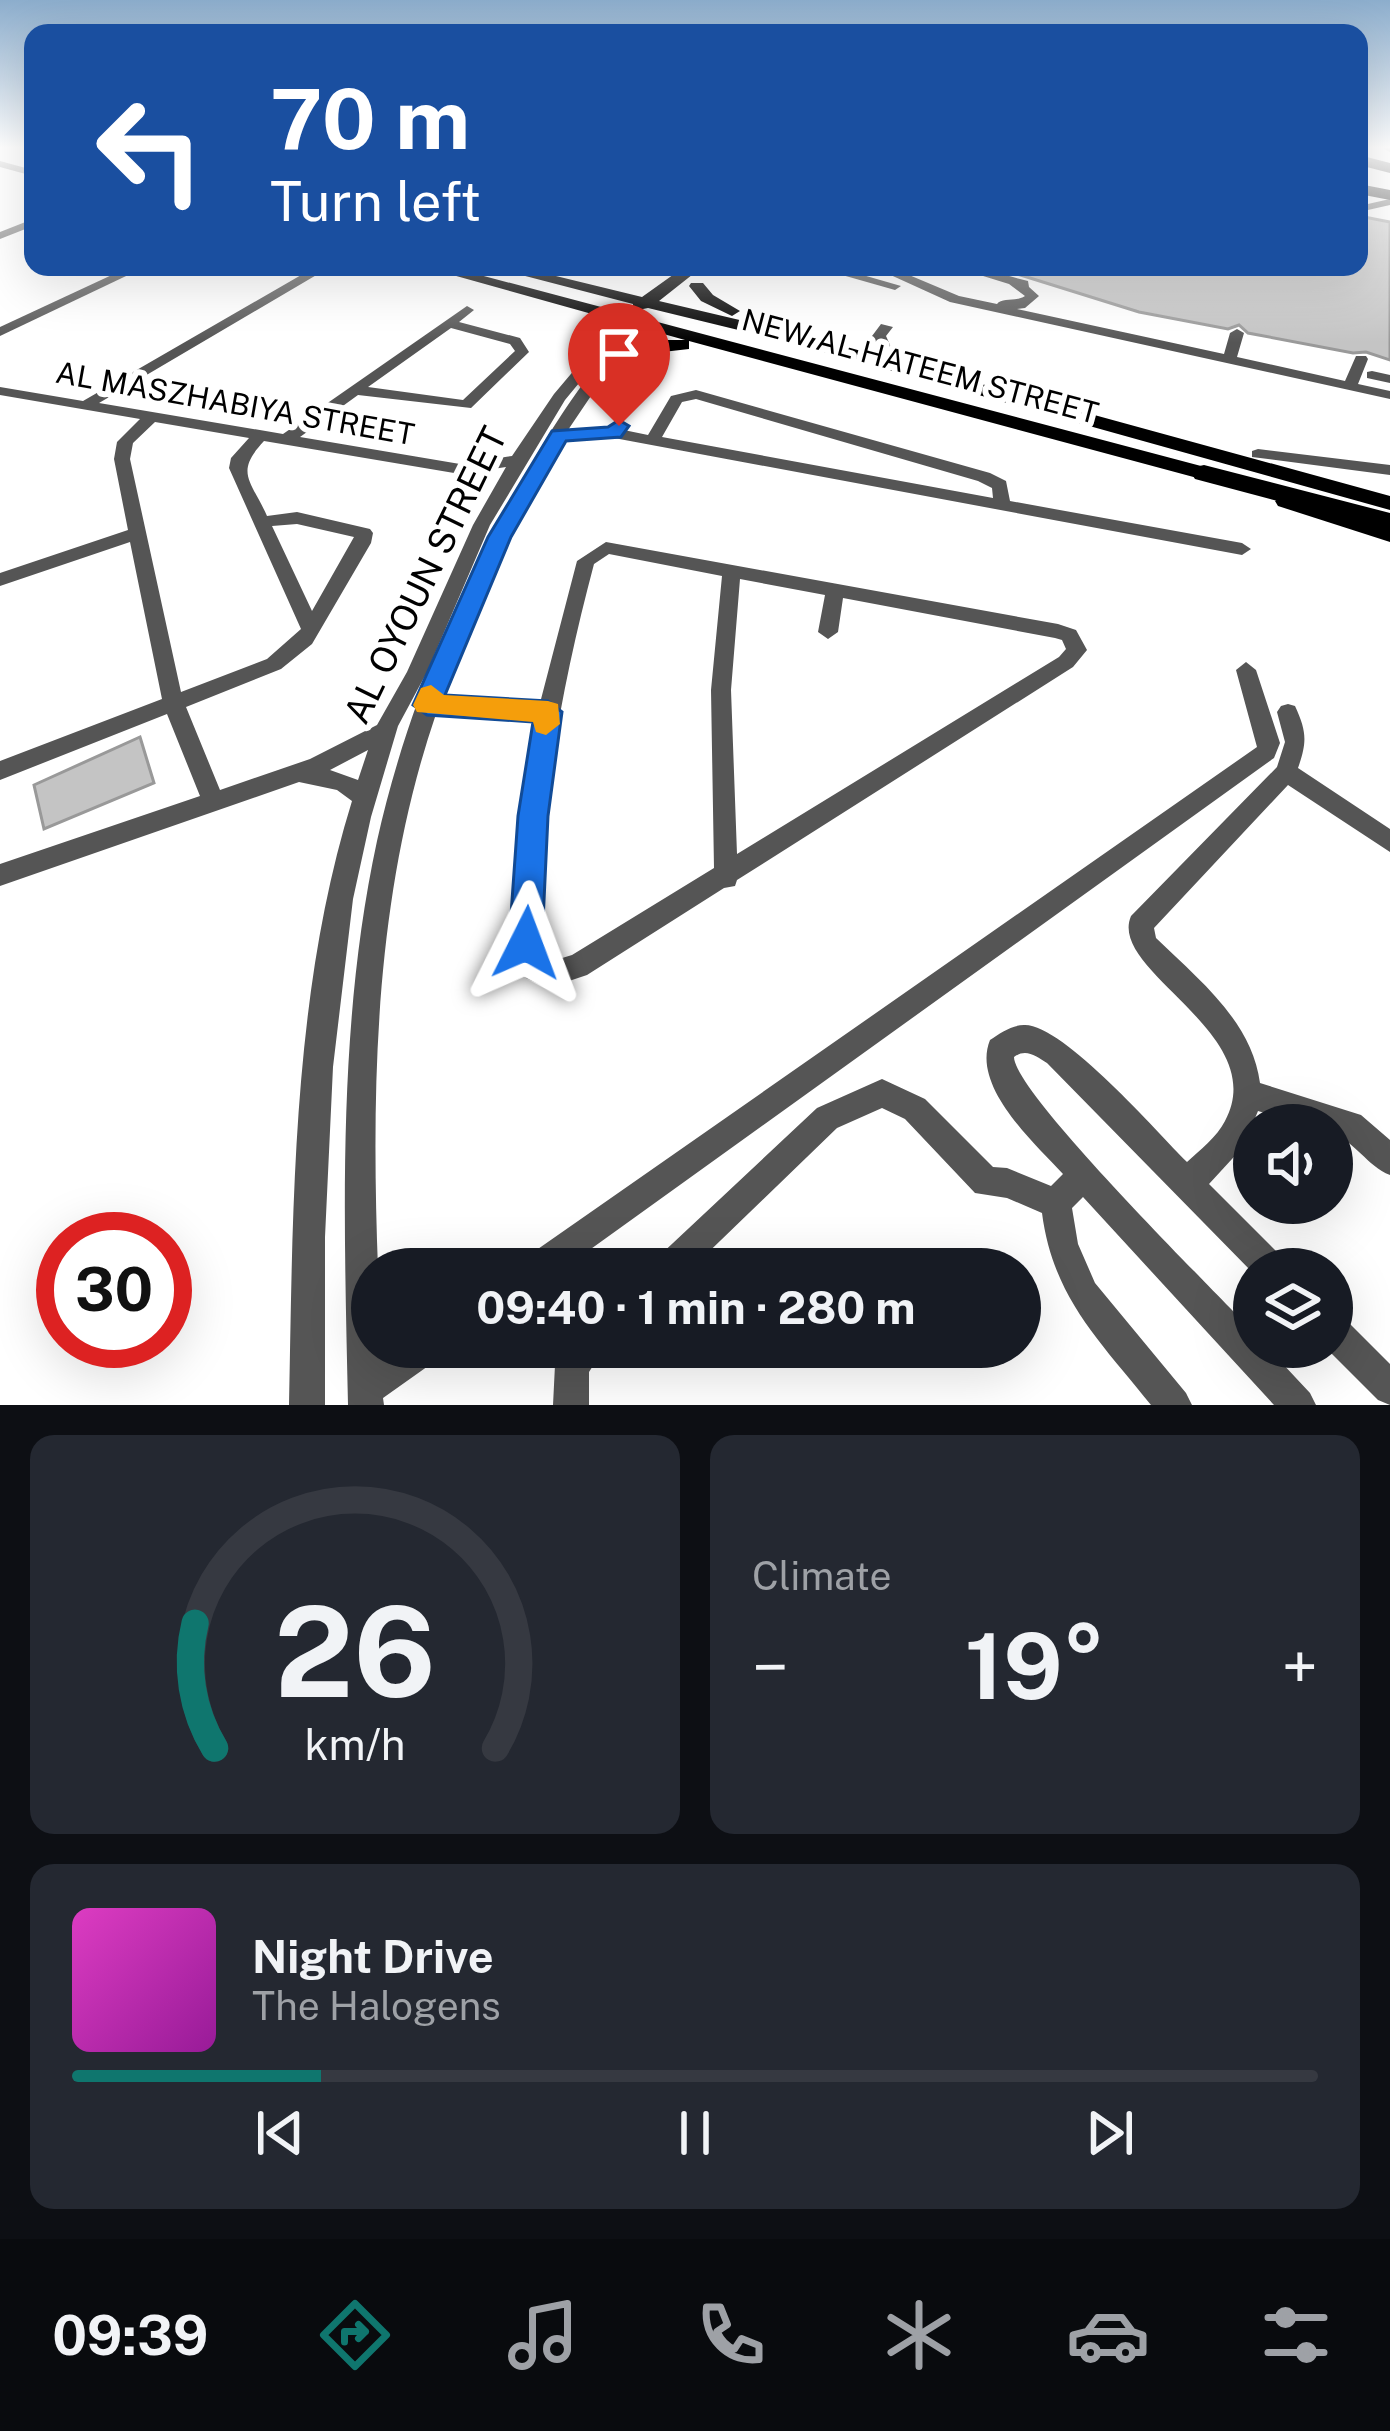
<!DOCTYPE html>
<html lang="en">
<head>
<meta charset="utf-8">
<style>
	body { margin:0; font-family:"Public Sans",sans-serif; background:#242831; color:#f1f3f6; height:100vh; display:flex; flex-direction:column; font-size:45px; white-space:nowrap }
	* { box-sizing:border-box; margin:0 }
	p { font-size:39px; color:#9ea1a6 }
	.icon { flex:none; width:66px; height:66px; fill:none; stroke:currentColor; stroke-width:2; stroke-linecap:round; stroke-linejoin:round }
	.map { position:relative; height:1405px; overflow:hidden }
	.drawer { display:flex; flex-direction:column; gap:30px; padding:30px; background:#0d0f14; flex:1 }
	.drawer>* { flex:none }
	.guide { position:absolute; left:24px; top:24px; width:1344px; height:252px; border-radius:24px; box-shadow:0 12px 48px #0002; background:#1a4fa0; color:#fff; overflow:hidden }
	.buttons { position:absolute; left:1233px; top:1104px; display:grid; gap:24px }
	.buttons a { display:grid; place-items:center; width:120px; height:120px; border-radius:50%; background:#171b24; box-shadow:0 12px 48px #0002; font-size:60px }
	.speed { position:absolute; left:36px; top:1212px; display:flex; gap:24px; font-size:60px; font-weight:700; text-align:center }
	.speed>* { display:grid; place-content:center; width:156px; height:156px; border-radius:50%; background:#171b24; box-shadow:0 12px 48px #0002; line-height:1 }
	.speed .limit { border:18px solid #d22; background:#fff; color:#111 }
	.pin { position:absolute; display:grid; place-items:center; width:102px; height:102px; color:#fff; margin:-123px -51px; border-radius:50% 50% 50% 0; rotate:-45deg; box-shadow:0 0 12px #0007 }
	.pin .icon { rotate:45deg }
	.me { position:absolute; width:132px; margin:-66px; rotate:3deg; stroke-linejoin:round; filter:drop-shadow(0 0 9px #0008) }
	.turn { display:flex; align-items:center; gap:42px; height:252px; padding:0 48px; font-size:54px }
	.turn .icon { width:156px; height:156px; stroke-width:2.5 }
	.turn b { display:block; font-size:84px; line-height:102px }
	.big { font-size:90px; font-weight:700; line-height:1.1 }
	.drawer .card { flex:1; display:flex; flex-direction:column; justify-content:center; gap:18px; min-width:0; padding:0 42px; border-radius:24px; background:#242831 }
	.drawer .dial { align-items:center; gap:0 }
	.dial svg { height:312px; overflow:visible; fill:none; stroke:#363941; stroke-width:7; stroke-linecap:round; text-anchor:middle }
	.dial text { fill:#f1f3f6; stroke:none }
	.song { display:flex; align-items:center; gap:36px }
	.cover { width:144px; height:144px; border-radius:18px; background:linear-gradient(135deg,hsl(310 70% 55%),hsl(300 70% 35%)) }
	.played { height:12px; border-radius:6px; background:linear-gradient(90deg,#0f766e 20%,#363941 20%) }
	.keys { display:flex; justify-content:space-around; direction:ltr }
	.heat { display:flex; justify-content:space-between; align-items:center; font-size:66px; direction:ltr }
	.drawer .tiles { flex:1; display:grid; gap:30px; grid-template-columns:1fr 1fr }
	.card:last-child { grid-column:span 2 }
	.trip { position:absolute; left:351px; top:1248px; width:690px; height:120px; border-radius:60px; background:#171b24; box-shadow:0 12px 48px #0002; font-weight:700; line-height:120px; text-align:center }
	.dock { display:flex; height:192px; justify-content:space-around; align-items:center; background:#090b0e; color:#9ea1a6 }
	.dock .icon { width:84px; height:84px }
	.dock .on { color:#0f766e }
	.dock b { font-size:54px; color:#f1f3f6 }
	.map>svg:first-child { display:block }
	.building { fill:#c4c4c4; stroke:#999; stroke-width:3 }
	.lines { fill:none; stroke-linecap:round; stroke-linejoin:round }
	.minor { fill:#555; fill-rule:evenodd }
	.major { fill:#000; fill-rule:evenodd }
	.highway { fill:#000; fill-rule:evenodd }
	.route { fill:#1a73e8; stroke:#114b97; stroke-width:3 }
	.slow { fill:#f59e0b }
	.labels { text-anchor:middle; stroke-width:12; stroke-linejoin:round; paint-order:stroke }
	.far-street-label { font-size:30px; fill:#000; stroke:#fff }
	.street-label { font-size:36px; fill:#000; stroke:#fff }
</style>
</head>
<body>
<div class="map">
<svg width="1390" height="1405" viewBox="0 0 1390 1405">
	<rect width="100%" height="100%" fill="#fff"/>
	<!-- building -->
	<g class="building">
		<path d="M1359 216 1390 222V360L1366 352 1353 353 1248 333 1239 325 1228 329 1139 312 998 268 1359 267Z"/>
		<path d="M140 737 154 783 44 829 34 785Z"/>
	</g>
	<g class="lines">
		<!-- minor -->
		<g class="minor">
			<path d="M1379 146H1390V152Z"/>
			<path d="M0 161 33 170V176L0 167Z"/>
			<path d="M1390 199V205L1359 212V206Z"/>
			<path d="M33 219V226L0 239V232Z"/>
			<path d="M129 267H145L0 336V327Z"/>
			<path d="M315 267H330L99 403 283 434 467 306 474 310 459 322 520 338 529 352 471 408 358 395 300 437 460 464 512 456 554 394 619 317 631 320 565 400 490 525 427 672 398 726 371 817 353 899 333 1067 325 1237V1405H289C293 1205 292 994 352 801L337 790 299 782 0 886V864L200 796 167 714 0 780V761L162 699 130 542 0 586V573L128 530 114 459 117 442 140 419 0 395V387L83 401ZM451 328 510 344 515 351 463 400 368 387ZM155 422 249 438 231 458 229 468 301 629 267 659 181 692 130 459 133 443ZM264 441 460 474 506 467 473 525 407 672 377 725 310 759 220 790 186 707 281 669 312 644 371 543 373 533 370 529 297 512 267 516C251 480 234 473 264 441ZM297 524 354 537 312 611 272 526ZM368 750 358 780 330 770Z"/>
			<path d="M814 267H835L901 286 895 290Z"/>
			<path d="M873 267H890L959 296 997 304C1002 297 1016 302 1025 296L1009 284 954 267C980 267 1004 275 1028 281L1029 287 1039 296 1025 308 1017 309 1224 354 1230 333 1237 329 1244 333 1237 357 1345 381 1356 356H1366L1368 359 1358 384 1390 391V399L950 302Z"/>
			<path d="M644 321 649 322V328L599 384 568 430 614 428 648 435 671 396 696 390 990 473 1006 481 1010 501 1242 543 1251 549 1242 555 614 438 561 440 506 542 441 698 540 703 577 561 606 542 1058 624 1076 630 1087 650 1073 667 737 880 735 886 724 888 587 975 548 988 526 978 513 957 516 857 536 720 436 714C375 892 371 1083 378 1269H372V1347H381L382 1358 397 1347H443L438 1359 383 1398 384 1405H348C344 1218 337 1026 377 841 406 710 462 579 532 463 555 423 605 343 644 321ZM696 399 978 481 992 488 993 498 662 437 682 402ZM609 554 722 576 711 690 714 868 572 955 549 962 539 953C537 820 560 692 594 564ZM740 579 825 595 818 632 828 639 838 632 843 598 1055 638 1062 640 1066 649 1059 657 737 854 731 690Z"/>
			<path d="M881 324 893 327 886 336 891 347 949 371 963 386 961 389H951L939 377 880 353 872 336Z"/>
			<path d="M1372 371 1390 375V383L1367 378V372Z"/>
			<path d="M1258 449 1390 465V475L1252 457V451Z"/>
			<path d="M1246 662 1256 670 1280 743 1274 758 563 1269H520L525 1258 1257 747 1236 670Z"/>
			<path d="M1288 704 1295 706C1307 732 1307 742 1298 768L1390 829V852L1288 785 1154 928 1156 938C1198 979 1252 1021 1260 1083L1361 1115 1390 1140V1175C1367 1166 1355 1141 1332 1134V1125H1303L1258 1111 1243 1147 1209 1184 1283 1258 1288 1269H1254V1274L1047 1063C1036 1056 1026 1048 1014 1057 1014 1093 1217 1293 1254 1333V1347H1267L1310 1393 1316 1405H1274L1083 1197 1072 1208 1078 1244 1095 1283 1186 1393 1192 1405H1151C1100 1341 1053 1298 1042 1213L1007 1198 975 1193 905 1119 882 1108 837 1128 691 1269H652L657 1258 817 1108 882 1079 925 1099 993 1167 1007 1168 1051 1186 1063 1174C1034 1143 971 1086 990 1040 1000 1033 1012 1025 1024 1025 1062 1023 1158 1133 1187 1162 1200 1150 1217 1137 1225 1121 1272 1033 1107 972 1131 916L1277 767 1285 742 1277 712 1281 706Z"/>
			<path d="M1332 1313 1344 1318 1390 1364V1405L1378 1400 1325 1347H1332Z"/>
			<path d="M565 1347H605L589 1372V1405H553L555 1365Z"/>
		</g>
		<!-- major -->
		<g class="major">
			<path d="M424 267H450L1235 475 1238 480 1227 486 689 341V349L610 358V350L649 340H685Z"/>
			<path d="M491 267H519L642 297 684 267H702L659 301 803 335 1390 496V510L792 343 648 308 633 311V304Z"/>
			<path d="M691 283H703L713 295 740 311 732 316 701 301 689 286Z"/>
			<path d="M1286 494 1390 527V542L1278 506 1275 501Z"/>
		</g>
		<!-- highway -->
		<g class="highway">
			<path d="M1359 155 1390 163V173L1359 165Z"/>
			<path d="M1359 184 1390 190V200L1359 194Z"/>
			<path d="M1204 465 1390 513V531L1195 479 1191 473 1195 467Z"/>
		</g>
	</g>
	<!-- sky -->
	<linearGradient id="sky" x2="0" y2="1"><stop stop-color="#8cadcc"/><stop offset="0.43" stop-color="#fff"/><stop offset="1" stop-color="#fff" stop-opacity="0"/></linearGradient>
	<rect width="1390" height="343" fill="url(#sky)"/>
	<!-- route -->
	<path class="route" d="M619 420 629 426 621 437 566 441 511 537 445 695 548 701 562 712 548 816 542 943 537 954 526 959 514 954 509 943 518 816 533 722 427 715 413 705 488 537 552 431 608 427Z"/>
	<!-- slow -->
	<path class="slow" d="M431 685 444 695 548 701 558 704 560 724 546 735 536 732 533 722 417 712 413 705 421 688Z"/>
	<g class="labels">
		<!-- far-street labels -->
		<g class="far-street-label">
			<text transform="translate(920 367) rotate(15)" y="10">NEW AL HATEEM STREET</text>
			<text transform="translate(235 404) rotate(10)" y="10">AL MASZHABIYA STREET</text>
		</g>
		<!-- street labels -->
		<g class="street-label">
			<text transform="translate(425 575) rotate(-64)" y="13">AL OYOUN STREET</text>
		</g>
	</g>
</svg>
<div class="buttons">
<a><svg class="icon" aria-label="sound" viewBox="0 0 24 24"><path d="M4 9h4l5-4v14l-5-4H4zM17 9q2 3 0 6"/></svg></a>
<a><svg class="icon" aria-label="layers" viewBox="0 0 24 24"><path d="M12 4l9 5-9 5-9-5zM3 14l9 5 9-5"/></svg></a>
</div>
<div class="speed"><div class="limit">30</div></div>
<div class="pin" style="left:619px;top:426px;background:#d93025"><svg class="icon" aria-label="arrive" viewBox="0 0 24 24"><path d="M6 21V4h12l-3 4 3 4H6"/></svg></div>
<svg class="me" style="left:526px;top:943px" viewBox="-20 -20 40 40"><path d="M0-17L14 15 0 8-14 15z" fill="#1a73e8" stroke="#fff" stroke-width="4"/></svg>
<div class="trip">09:40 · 1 min · 280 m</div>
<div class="guide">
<div class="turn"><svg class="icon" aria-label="left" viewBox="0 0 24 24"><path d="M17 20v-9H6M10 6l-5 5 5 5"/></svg><div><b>70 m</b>Turn left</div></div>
</div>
</div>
<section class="drawer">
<div class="tiles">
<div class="card dial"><svg viewBox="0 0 100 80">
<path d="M14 69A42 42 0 1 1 86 69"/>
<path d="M14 69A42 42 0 0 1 9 37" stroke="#0f766e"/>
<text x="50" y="56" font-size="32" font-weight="700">26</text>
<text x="50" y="72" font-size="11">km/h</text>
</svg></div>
<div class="card"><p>Climate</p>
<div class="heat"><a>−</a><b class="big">19°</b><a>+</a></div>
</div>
<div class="card">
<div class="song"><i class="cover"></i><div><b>Night Drive</b><p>The Halogens</p></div></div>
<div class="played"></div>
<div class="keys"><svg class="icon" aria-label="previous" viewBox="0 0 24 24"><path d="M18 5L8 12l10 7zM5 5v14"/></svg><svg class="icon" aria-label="pause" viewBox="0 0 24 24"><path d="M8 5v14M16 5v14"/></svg><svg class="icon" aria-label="next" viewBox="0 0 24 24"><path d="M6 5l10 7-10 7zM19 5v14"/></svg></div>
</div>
</div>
</section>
<nav class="dock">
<b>09:39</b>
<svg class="icon on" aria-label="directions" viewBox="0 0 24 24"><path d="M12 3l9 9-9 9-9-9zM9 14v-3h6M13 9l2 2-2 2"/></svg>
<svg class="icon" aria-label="music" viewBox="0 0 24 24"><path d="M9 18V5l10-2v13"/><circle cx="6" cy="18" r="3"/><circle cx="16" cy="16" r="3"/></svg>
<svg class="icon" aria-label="phone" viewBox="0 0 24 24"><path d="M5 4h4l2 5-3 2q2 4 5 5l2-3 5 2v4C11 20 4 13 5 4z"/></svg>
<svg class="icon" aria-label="climate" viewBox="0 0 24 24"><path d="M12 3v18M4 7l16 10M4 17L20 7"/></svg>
<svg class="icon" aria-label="car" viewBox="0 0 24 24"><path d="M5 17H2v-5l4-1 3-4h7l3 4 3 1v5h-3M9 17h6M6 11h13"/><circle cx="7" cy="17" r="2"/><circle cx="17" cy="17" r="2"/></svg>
<svg class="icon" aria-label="filters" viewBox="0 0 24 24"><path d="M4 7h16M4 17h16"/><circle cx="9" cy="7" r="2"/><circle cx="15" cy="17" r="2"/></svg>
</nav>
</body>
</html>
